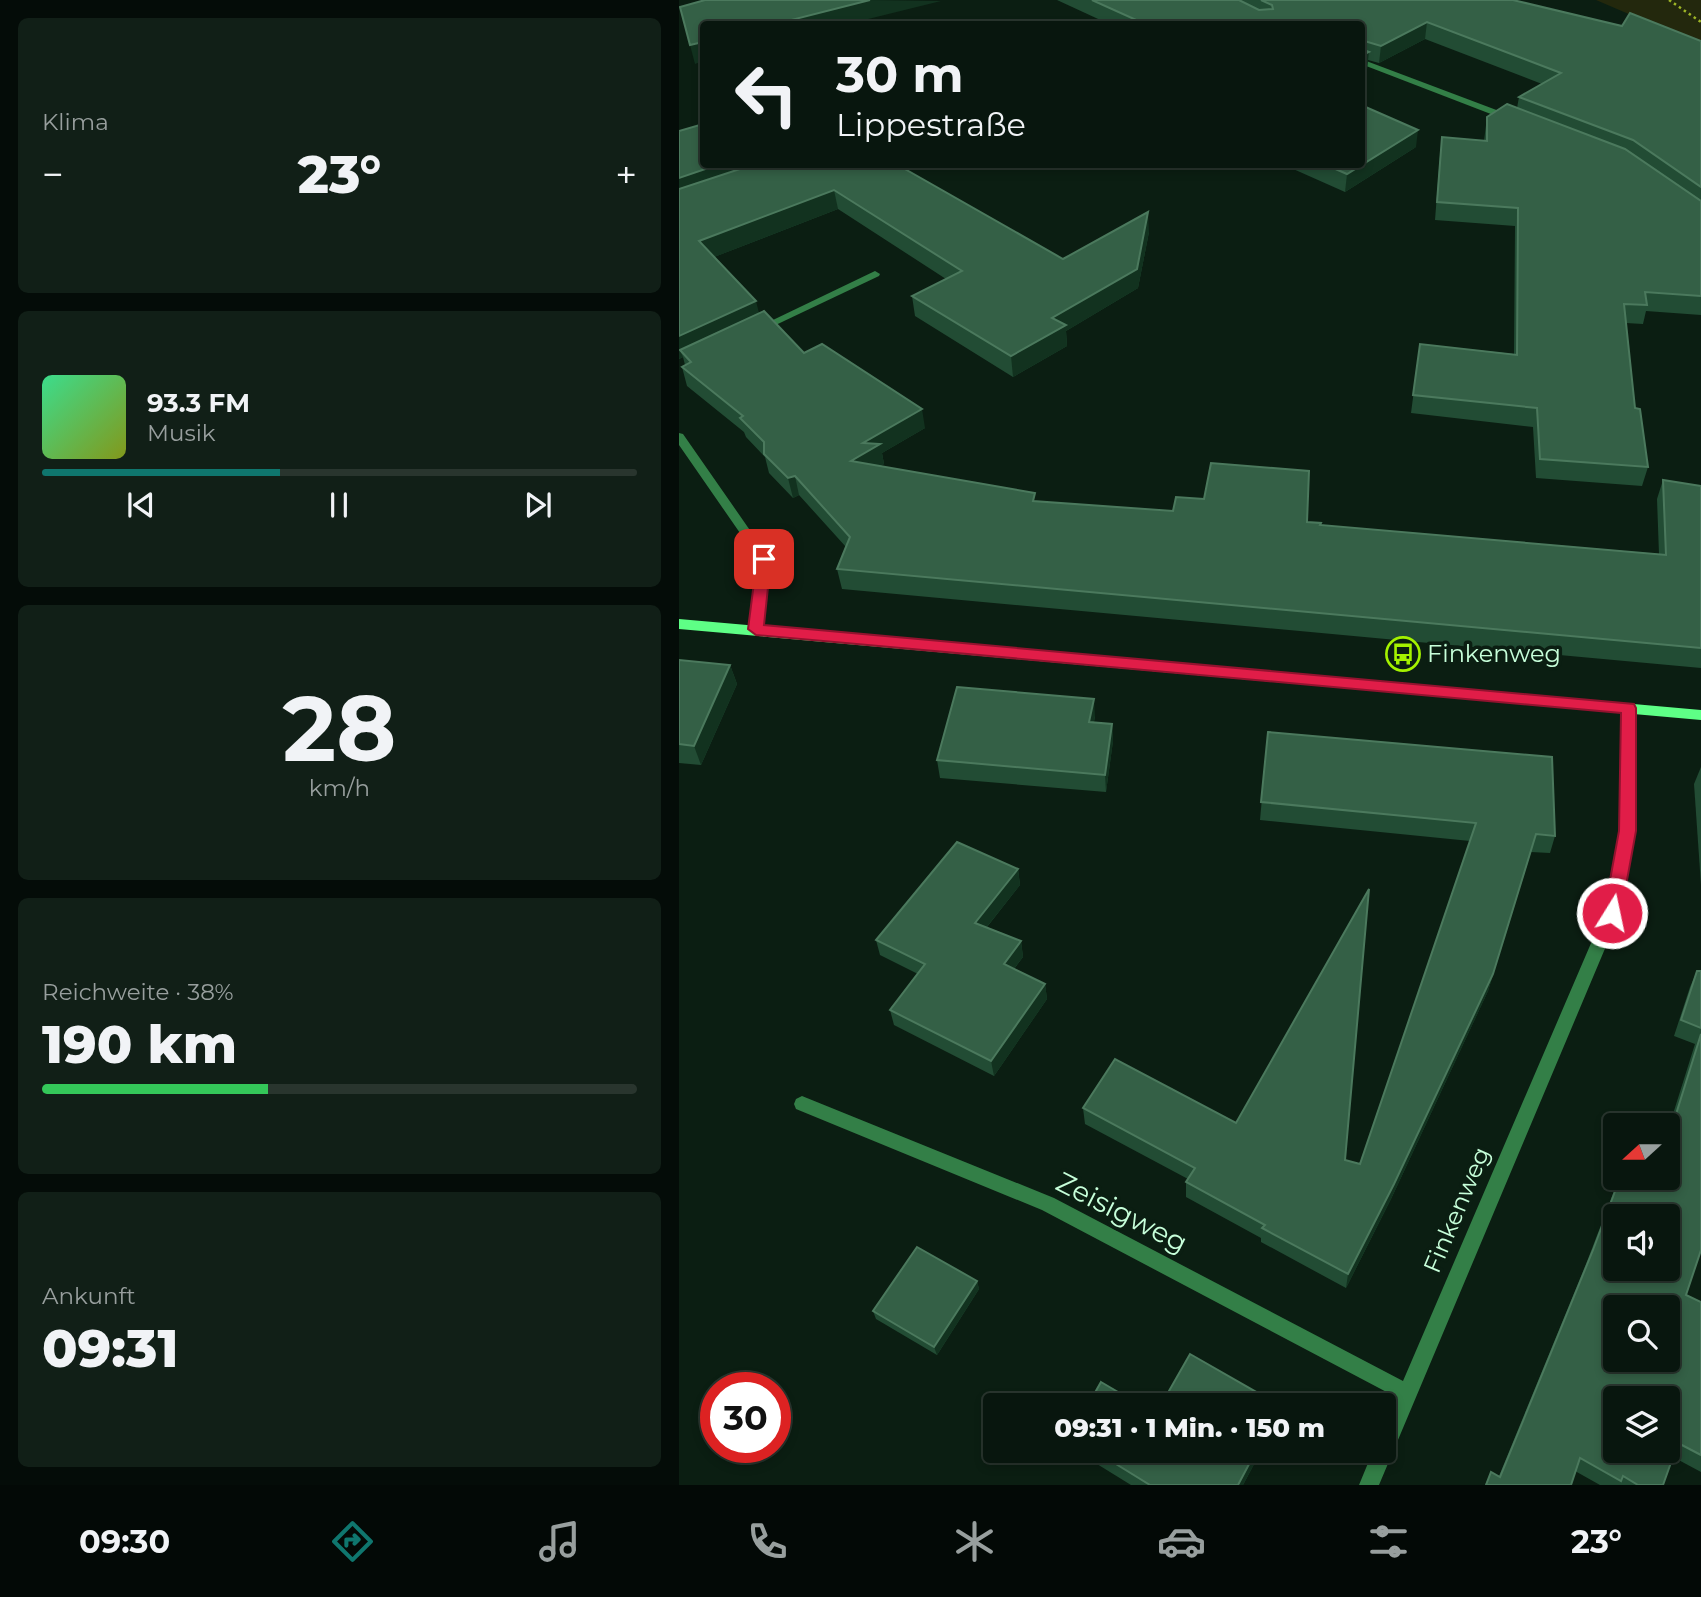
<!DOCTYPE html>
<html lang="de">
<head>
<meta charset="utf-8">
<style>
	body { margin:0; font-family:Montserrat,sans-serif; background:#111f17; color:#f1f3f6; height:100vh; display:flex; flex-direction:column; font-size:26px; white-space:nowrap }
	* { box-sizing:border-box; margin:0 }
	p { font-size:23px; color:#989f9e }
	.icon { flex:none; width:38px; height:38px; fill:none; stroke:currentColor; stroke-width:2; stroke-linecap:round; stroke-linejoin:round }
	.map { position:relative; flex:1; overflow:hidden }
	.drawer { display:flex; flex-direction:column; gap:18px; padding:18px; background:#040c08; width:679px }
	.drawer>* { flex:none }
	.top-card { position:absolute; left:21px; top:21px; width:665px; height:147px; border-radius:7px; box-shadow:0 4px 10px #0003,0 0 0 2px #29352e; background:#08160e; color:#f1f3f6; overflow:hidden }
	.needle { width:46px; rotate:249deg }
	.buttons { position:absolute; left:924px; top:1113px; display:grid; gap:14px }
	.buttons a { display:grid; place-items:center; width:77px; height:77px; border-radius:7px; background:#08160e; box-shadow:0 4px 10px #0003,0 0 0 2px #29352e; font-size:35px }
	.speed { position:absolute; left:21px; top:1372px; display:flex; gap:14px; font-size:35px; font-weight:700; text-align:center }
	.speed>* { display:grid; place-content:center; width:91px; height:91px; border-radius:50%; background:#08160e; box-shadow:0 4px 10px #0003,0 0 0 2px #29352e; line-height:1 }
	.speed .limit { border:10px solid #d22; background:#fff; color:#111 }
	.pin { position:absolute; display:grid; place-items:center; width:60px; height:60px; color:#fff; margin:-30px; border-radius:14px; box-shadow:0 4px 10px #0006 }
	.me { position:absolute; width:77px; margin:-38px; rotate:10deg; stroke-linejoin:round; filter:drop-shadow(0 0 5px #0008) }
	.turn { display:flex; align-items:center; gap:24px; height:147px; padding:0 21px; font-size:32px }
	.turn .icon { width:91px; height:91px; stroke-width:2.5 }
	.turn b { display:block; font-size:49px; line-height:60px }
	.big { font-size:52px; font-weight:800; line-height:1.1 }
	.drawer .card { flex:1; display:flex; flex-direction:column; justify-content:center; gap:10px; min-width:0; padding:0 24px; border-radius:10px; background:#111f17 }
	.drawer .dial { align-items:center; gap:0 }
	.dial b { font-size:91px; line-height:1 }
	.song { display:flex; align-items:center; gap:21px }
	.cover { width:84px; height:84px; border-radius:10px; background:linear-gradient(135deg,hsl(150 70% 55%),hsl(70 70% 35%)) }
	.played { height:7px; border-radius:4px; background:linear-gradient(90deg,#0f766e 40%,#29352e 40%) }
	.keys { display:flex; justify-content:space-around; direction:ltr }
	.heat { display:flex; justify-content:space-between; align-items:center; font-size:38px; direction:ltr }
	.charge { height:10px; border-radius:5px; background:linear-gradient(90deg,#34c759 38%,#29352e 0) }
	.trip { position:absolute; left:304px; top:1393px; width:413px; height:70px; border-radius:7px; background:#08160e; box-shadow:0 4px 10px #0003,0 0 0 2px #29352e; font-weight:800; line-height:70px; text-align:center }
	.tabs { display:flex; height:112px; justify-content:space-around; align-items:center; background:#030906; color:#989f9e }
	.tabs .icon { width:49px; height:49px }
	.tabs .on { color:#0f766e }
	.tabs b { font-size:32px; color:#f1f3f6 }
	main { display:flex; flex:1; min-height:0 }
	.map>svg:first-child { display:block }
	.green { fill:#23280d }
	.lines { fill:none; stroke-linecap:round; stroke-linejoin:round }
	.path { stroke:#9db426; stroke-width:2.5; stroke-dasharray:2.5 3.5; stroke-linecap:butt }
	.street { fill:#337f47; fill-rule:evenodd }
	.secondary { fill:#5eff86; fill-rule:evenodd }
	.wall { fill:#224c34 }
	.shaded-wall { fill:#12321f }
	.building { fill:#346046; stroke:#4b795d; stroke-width:2; fill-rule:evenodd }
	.route { fill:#e11d48; stroke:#92132f; stroke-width:2 }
	.labels { text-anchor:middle; stroke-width:7; stroke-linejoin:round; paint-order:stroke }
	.poi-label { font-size:24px; fill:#c7ffda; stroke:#0b1e12; text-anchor:start }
	.street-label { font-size:24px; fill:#c7ffda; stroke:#0b1e12 }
	.near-street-label { font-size:28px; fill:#c7ffda; stroke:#0b1e12 }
</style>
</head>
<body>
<main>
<section class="drawer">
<div class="card"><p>Klima</p>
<div class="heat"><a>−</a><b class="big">23°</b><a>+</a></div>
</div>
<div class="card">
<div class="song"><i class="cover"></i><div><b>93.3 FM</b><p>Musik</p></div></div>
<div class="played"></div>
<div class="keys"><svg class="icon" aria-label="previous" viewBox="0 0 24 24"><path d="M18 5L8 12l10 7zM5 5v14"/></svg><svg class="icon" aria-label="pause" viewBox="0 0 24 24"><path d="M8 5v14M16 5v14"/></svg><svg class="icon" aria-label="next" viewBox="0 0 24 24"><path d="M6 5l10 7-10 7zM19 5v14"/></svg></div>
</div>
<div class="card dial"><b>28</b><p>km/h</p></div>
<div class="card"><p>Reichweite · 38%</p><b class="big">190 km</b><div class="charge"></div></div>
<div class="card"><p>Ankunft</p><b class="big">09:31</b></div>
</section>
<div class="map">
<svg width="1022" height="1485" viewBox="0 0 1022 1485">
	<rect width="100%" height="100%" fill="#0b1e12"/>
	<!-- green -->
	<path class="green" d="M917 0H1022V45Z"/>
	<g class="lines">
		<!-- path -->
		<path class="path" d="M990 0 1022 22"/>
		<!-- street -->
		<g class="street">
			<path d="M682 59 836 117 838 119 830 121 682 64Z"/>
			<path d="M196 271 201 274 200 276 84 331 80 332 75 329Z"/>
			<path d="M0 433 4 434 91 559 82 633H72L70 630 79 559 0 445Z"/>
			<path d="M950 703 957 708 955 831 941 913 700 1485H680L694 1451H705V1424L717 1397 363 1210 117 1109 115 1104 117 1099 123 1096 375 1198 724 1381 925 913 941 831 943 708Z"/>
		</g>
		<!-- secondary -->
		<path class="secondary" d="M0 619 1022 710V720L0 629Z"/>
	</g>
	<!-- wall -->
	<g class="wall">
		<path d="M378 0H834L943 26 1022 41V315L967 311 964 324 947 323 956 408 969 467 963 486 857 478 854 427 732 413 741 344 835 354 836 226 756 220 761 155 763 137 805 141 808 117 838 108 840 97 863 84 746 39 700 63 689 60 688 69 682 72V24H430Z"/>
		<path d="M0 131 24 164H227L228 171 384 259 470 232 459 288 387 331 388 346 334 377 236 316 233 296 267 279 159 209 35 257 80 314 125 353 246 428 203 453 205 464 201 466 357 501 628 522 641 525 980 554 978 499 984 480 1022 486V668L163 589 158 569 167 547 120 495 114 498 90 473 86 457 67 437 65 432 8 386 3 367 6 365 4 357 0 359Z"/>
		<path d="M737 147 666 192 603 164H682Z"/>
		<path d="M0 660 51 665 58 684 22 765 0 763Z"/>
		<path d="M416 716 415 722 433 724 434 741 427 792 261 778 258 760Z"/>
		<path d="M589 732 876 836 871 853 852 852 809 991 712 1199 667 1288 582 1242V1238L507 1197V1182L509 1179 406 1124 404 1108 557 1123 666 1160 681 1164 791 841 581 820Z"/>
		<path d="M1022 767V885L1015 784Z"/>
		<path d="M339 869 341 885 308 927 342 941 344 957 335 969 366 984 368 999 315 1076 215 1025 211 1010 239 974 201 955 197 940Z"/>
		<path d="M1018 971H1022V1250L1007 1295 1022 1302V1472L994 1457 984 1485H921L896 1471 892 1485H806L812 1472 820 1476 907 1264 940 1178H989V1130L1016 1044 995 1036 1011 987Z"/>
		<path d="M298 1281 300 1289 258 1355 197 1319 194 1311Z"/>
		<path d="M397 1451H582L564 1485H452Z"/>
	</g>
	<!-- shaded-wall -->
	<g class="shaded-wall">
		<path d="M191 0 262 1 169 24H111L112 20Z"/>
		<path d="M748 22 746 39 700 63 702 46Z"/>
		<path d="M24 42V61L16 64 11 45Z"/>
		<path d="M690 52 688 69 682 72V56Z"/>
		<path d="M739 130 737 147 666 192 668 174Z"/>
		<path d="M41 164 104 165 0 199V178Z"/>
		<path d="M207 164H227L228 171Z"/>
		<path d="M155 190 159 209 25 261 20 241Z"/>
		<path d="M469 212 470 232 459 288 387 331 388 346 334 377 332 356Z"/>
		<path d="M77 301 82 321 1 350 4 357 0 359V336Z"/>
		<path d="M243 409 246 428 203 453 205 464 176 480 172 461 184 443Z"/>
		<path d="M116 476 120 495 114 498 109 478Z"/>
		<path d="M51 665 58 684 22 765 15 746Z"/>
		<path d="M415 699 416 716 411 739 410 722Z"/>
		<path d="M433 724 434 741 427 792 426 775Z"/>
		<path d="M852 852 809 991 712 1199 667 1288 669 1274Z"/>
		<path d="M339 869 341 885 299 938 296 923Z"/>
		<path d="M342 941 344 957 327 979 325 964Z"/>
		<path d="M366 984 368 999 315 1076 312 1061Z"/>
		<path d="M298 1281 300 1289 258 1355 255 1347Z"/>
		<path d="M577 1451H582L564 1485H559Z"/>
	</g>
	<!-- building -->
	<g class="building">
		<path d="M26 0H191L112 20 115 24H24V42L11 45 1 7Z"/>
		<path d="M413 0H560L580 10 594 9 593 5 582 0H834L943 26 951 13 1022 41V187L954 140 840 97 882 73 748 22 702 46 682 40V24H466Z"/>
		<path d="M682 49 690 52 682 56Z"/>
		<path d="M828 104 946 149 1022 201V296L966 292 968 305 945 304 956 408 961 409 969 467 861 459 858 408 734 395 741 344 838 355 839 208 758 202 763 137 808 141V117Z"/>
		<path d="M682 105 739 130 668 174 645 164H682Z"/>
		<path d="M24 124V164H41L0 178V131Z"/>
		<path d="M76 164H217L384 259 469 212 458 269 373 318 387 325 332 356 233 296 283 271 155 190 20 241 77 301 0 336V189Z"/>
		<path d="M85 311 125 353 143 344 243 409 184 443 201 444 172 461 356 493 354 501 494 511 497 497 525 499 532 463 630 471 628 522 642 523 641 525 987 555 984 480 1022 486V648L158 569 171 537 116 476 109 478 85 454V442L61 418 64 416 3 367 12 362 1 350Z"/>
		<path d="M0 660 51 665 15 746 0 744Z"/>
		<path d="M278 687 415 699 410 722 433 724 426 775 258 760Z"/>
		<path d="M589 732 873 757 876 836 857 834 814 974 715 1184 669 1274 583 1228 586 1225 507 1182 516 1168 404 1108 436 1059 557 1123 690 889 666 1160 681 1164 797 823 582 802Z"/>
		<path d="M278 842 339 869 296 923 342 941 325 964 366 984 312 1061 211 1010 246 964 197 940Z"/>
		<path d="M1018 971H1022V1028L1002 1020Z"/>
		<path d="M1022 1034V1250L1007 1295 1022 1302V1455L999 1443 984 1485H959L944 1476 942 1481 901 1458 892 1485H807L812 1472 821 1477 914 1250 941 1178H989V1140ZM936 1216H989V1269H936ZM936 1307H989V1360H936ZM936 1398H989V1451H936Z"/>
		<path d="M238 1247 298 1281 255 1347 194 1311Z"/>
		<path d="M511 1354 600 1405H482Z"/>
		<path d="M422 1382 461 1405H409Z"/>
		<path d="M416 1451H577L559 1485H471Z"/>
	</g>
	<!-- route -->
	<path class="route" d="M85 554 92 559 85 625 955 704 957 708V831L942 913 940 918 933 920 927 918 925 913 940 831 942 713 77 635 69 629 78 559Z"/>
	<!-- icons -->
	<defs>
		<g id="bus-ring" transform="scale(1.75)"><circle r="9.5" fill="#0b1e12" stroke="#a4f200" stroke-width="1.5"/><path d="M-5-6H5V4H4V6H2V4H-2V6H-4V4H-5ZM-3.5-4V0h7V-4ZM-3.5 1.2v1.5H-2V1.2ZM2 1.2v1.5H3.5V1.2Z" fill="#a4f200"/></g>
	</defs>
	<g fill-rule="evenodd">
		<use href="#bus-ring" x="724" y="654"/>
	</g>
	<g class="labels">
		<!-- poi labels -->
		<g class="poi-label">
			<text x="748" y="662">Finkenweg</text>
		</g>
		<!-- street labels -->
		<g class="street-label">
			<text transform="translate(778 1210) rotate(-67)" y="8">Finkenweg</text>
		</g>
		<!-- near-street labels -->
		<g class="near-street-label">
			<text transform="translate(443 1212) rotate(27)" y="10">Zeisigweg</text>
		</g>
	</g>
</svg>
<div class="buttons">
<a><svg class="needle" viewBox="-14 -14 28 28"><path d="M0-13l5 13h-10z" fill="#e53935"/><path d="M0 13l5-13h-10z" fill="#989f9e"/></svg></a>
<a><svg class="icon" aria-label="sound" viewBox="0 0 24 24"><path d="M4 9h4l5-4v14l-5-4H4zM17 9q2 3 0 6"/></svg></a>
<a><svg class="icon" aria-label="search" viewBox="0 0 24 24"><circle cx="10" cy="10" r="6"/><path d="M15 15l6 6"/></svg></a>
<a><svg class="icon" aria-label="layers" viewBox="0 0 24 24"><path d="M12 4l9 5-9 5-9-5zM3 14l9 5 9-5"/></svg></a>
</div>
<div class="speed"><div class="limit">30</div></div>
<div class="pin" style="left:85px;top:559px;background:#d93025"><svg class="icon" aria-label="arrive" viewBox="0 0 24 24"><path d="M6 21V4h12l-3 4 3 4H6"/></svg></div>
<svg class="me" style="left:933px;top:913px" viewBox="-20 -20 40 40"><circle r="17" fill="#e11d48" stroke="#fff" stroke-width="3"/><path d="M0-11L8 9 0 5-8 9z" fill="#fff"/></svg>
<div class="trip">09:31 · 1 Min. · 150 m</div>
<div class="top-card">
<div class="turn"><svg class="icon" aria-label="left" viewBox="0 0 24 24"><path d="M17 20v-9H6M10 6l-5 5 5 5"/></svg><div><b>30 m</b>Lippestraße</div></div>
</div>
</div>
</main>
<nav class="tabs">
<b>09:30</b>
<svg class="icon on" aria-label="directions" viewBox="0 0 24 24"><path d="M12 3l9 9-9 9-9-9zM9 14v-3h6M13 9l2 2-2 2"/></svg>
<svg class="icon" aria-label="music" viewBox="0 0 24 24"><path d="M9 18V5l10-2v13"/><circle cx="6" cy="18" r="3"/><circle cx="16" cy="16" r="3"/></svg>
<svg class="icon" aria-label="phone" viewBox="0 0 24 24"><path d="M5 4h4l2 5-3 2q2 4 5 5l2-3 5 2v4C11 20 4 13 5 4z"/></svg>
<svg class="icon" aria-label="climate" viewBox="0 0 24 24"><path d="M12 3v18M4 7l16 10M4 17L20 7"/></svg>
<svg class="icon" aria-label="car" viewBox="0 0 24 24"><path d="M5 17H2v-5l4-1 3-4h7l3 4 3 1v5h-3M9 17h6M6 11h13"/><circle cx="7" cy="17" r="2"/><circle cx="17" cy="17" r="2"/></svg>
<svg class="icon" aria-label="filters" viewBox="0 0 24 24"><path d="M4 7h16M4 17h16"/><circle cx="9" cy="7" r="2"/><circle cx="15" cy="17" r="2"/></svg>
<b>23°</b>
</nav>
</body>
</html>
